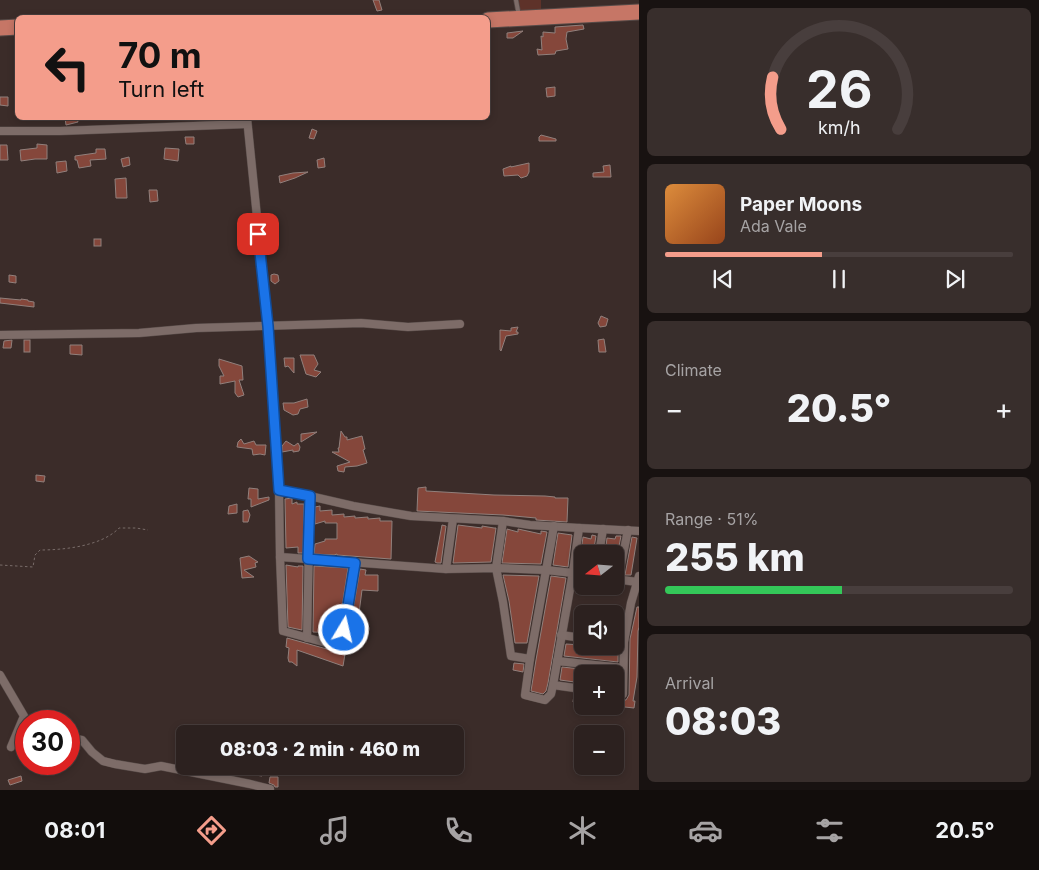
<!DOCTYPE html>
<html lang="en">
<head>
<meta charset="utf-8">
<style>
	body { margin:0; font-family:Inter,sans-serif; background:#382e2c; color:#f1f3f6; height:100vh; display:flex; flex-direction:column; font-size:19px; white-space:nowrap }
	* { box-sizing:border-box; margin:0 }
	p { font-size:16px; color:#a6a3a4 }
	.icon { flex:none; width:28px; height:28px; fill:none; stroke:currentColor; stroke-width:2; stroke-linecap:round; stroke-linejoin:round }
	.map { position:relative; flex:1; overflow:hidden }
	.panel { display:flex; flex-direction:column; gap:8px; padding:8px; background:#181211; width:400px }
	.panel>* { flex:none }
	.banner { position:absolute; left:15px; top:15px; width:475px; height:105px; border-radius:8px; box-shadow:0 2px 8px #0003,0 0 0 1px #483e3d; background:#f49d8b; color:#111; overflow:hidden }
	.needle { width:32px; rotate:253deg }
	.controls { position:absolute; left:574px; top:545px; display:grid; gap:10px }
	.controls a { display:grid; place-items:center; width:50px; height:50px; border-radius:8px; background:#2c211f; box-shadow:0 2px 8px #0003,0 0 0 1px #483e3d; font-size:25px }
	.speed { position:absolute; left:15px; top:710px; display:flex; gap:10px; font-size:25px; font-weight:700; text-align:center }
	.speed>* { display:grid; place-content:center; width:65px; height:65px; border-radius:50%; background:#2c211f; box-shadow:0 2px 8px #0003,0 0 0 1px #483e3d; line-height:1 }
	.speed .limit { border:8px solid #d22; background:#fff; color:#111 }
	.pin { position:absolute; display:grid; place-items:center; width:42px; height:42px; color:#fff; margin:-21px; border-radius:10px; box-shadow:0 2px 8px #0006 }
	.me { position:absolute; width:55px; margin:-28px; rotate:9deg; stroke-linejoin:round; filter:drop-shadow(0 0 4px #0008) }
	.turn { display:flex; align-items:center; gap:18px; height:105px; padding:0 20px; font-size:22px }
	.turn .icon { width:65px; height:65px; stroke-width:2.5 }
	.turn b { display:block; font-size:35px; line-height:42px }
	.big { font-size:38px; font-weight:800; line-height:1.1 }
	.panel .tile { flex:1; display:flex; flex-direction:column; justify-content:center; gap:8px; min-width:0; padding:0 18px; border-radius:8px; background:#382e2c }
	.panel .dial { align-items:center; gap:0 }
	.dial svg { height:130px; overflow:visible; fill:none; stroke:#483e3d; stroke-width:7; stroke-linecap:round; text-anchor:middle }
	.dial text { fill:#f1f3f6; stroke:none }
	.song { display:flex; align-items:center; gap:15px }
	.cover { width:60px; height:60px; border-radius:8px; background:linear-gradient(135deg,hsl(30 70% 55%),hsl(20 70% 35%)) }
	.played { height:5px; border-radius:2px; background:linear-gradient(90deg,#f49d8b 45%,#483e3d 45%) }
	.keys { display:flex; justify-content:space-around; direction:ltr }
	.heat { display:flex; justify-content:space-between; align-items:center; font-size:28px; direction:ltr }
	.charge { height:8px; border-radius:4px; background:linear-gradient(90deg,#34c759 51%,#483e3d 0) }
	.trip { position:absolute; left:176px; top:725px; width:288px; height:50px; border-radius:8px; background:#2c211f; box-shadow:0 2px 8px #0003,0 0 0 1px #483e3d; font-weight:800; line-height:50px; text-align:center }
	.tab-bar { display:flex; height:80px; justify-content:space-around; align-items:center; background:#120d0c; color:#a6a3a4 }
	.tab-bar .icon { width:35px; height:35px }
	.tab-bar .current { color:#f49d8b }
	.tab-bar b { font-size:22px; color:#f1f3f6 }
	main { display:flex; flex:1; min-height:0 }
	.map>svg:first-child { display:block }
	.green { fill:#5e3229 }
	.building { fill:#85473b; stroke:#91807c }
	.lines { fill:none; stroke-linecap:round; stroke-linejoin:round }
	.lane-casing { stroke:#574b48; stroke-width:5.5 }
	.street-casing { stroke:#574b48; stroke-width:9 }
	.highway-casing { stroke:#574b48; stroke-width:17 }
	.path { stroke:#796c69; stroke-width:1; stroke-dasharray:2.5 2.5; stroke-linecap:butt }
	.lane { stroke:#7d6c68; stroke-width:4 }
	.street { stroke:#7d6c68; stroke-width:8 }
	.highway { stroke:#c67666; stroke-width:15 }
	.route-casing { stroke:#114b97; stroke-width:12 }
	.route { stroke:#1a73e8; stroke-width:9 }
</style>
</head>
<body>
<main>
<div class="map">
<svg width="639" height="790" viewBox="0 0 639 790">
	<rect width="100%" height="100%" fill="#3b2c29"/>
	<!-- green -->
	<path class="green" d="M519 0H541V14H520Z"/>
	<!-- building -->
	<g class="building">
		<path d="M373 0H379L382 10 377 11Z"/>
		<path d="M583 25 584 29 567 32 566 39 568 49 556 51 555 54 538 55 537 49 542 50 541 36 543 37V32L555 33V27Z"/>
		<path d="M523 31 513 38H507V33Z"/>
		<path d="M555 87V96L547 97 546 88Z"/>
		<path d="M0 97H8V106L0 105Z"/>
		<path d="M65 118H77L78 122 66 125Z"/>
		<path d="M312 129 317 131 314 139 309 138Z"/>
		<path d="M541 135 556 139V141H539V137Z"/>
		<path d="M185 137H194V144H186Z"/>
		<path d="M37 144 47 145V159H35L21 161 20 150 37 148Z"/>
		<path d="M0 145H7L8 160H0Z"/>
		<path d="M165 148 179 149 178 161 164 159Z"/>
		<path d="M96 149H105L106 159 90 160 91 166 79 168 77 160H75V156L96 153Z"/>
		<path d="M129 157 130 165 123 167 121 159Z"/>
		<path d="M324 158 325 167 318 168 317 160Z"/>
		<path d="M66 161 67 171 57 173 56 162Z"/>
		<path d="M529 163V172L527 176 521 178 518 175 504 176 503 169 511 166V167Z"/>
		<path d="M610 165 611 177H593V173L604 172 603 166Z"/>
		<path d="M308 172 295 178 280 183 279 176 293 173Z"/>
		<path d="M126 178 127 198H116L115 179Z"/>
		<path d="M149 190H157L158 201 150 202Z"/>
		<rect x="94" y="239" width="7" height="7"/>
		<path d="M274 274 278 275 279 281 275 284 271 281V275Z"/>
		<path d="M9 275 16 276V283L9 282Z"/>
		<path d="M0 298 21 300V299L28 300V301L34 302V307L0 303Z"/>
		<path d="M601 316 608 319 606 326 600 327 598 323Z"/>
		<path d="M518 327 516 332H518V334L506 336 501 351 500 350V330L511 331V328Z"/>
		<path d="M604 339 606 352H599L598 340Z"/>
		<path d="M12 340 11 348H3L4 341Z"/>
		<rect x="24" y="340" width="6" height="12"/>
		<path d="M70 345H82V355L70 354Z"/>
		<path d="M300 355H314L318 364 314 370 321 372 316 377 306 374Z"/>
		<path d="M284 358H294V373L288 366 285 367Z"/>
		<path d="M219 359 242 366 243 380H239L244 395 238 397 235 393V381L220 384V376H224L219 366Z"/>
		<path d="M307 399 308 407 300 409 298 414 293 415 284 410 283 403H294Z"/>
		<path d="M341 431 345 437H347V440L362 436 365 449 363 450 367 463 357 466 345 467 344 472 338 471 337 466 350 462 332 452H339L338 448H339Z"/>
		<path d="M317 432 301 442V434Z"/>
		<path d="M241 439 244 444 254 441 256 445H266L265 455 260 454 253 455 252 449 237 447 238 442Z"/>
		<path d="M286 441 294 446 298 443 300 447 299 451 293 452V450L282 452V446Z"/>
		<path d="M36 475 45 476 44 482 36 481Z"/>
		<path d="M426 487V491L494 495 545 496 555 497V498H568L567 522 536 520V518L503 515 417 511 418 488Z"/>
		<path d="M249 488 258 489V499L269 497V500L251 507V499H248Z"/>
		<path d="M292 498V504L297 502V504H304L303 553H298V547L286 548 285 499Z"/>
		<path d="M237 504V513L228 514 229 506Z"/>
		<path d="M320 506V511L332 510V515L344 514V517L355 516V518L368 517V519L380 518V521H392L391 559 337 555V554L334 555 314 554 315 544 325 541V539H337V523H325V521L315 524V507Z"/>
		<path d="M248 510 250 515 248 522H243V511Z"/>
		<path d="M442 525 446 526 441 563H437L435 562Z"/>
		<path d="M458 525 482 528V526L494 528H496L491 562 453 563Z"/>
		<path d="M507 529 518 532V529L541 534V531L547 532 541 564 502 563Z"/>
		<path d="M558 533 572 535 568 567 553 565Z"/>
		<path d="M592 535 596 536 593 554H582V568L579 567 583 537 591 539Z"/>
		<path d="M616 536H621L615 566V554H605L607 538 615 539Z"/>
		<path d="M632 537 637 538 631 575H625Z"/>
		<path d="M249 556 258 562 255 563 256 567 244 570 254 577 242 578 240 558Z"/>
		<path d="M286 565 298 567V566H303L302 630 288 627Z"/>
		<path d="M314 566 348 568 338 633 313 632Z"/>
		<path d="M360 569 366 570 365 575H378V591L362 590 354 652 346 651Z"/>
		<path d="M503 575 539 576 527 643H515L509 601Z"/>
		<path d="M551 576 566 578 548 683 546 691 543 694 531 691 536 660Z"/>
		<path d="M637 607H639V627L638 631 637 677 633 701H635L634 708 615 706V700H626L629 695 630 639Z"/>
		<path d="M287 638 345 654 343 666 297 650V666L292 662H289L288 658 289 648 286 647Z"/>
		<path d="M566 644 582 645V646L618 648V662L564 656Z"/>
		<path d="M514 663 524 664 523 672 513 670Z"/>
		<path d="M562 667 618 673V688L615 687V674H582V683L560 680Z"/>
		<path d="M574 695 582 696V703L573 702Z"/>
		<path d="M256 768 264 770 262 776 255 775Z"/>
		<path d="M21 776 22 781 10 785 8 780Z"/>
		<path d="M270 777H278V787H275L274 785 269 783Z"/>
	</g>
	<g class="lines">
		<!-- lane casing -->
		<g class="lane-casing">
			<path id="lane" d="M516 0 519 16"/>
		</g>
		<!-- street casing -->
		<g class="street-casing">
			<g id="street">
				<path d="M247 118 268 326 279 489 280 557 283 631 341 647 355 563"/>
				<path d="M0 131H60L247 124"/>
				<path d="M0 335 139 333 196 328 361 323 408 327 460 324"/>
				<path d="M279 489 353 506 411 516 503 521 530 525 579 528 639 531"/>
				<path d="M503 521 496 568 503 602 511 656 530 659 554 526"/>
				<path d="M579 528 573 572 553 685 582 689"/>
				<path d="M599 554 603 529"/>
				<path d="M280 557 446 569 496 568 546 570 582 574"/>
				<path d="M446 569 453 519"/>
				<path d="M615 579 637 582"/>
				<path d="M618 579 628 530"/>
				<path d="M561 635 582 638"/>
				<path d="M307 638 310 496"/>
				<path d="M530 659 525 695 545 700 551 694 553 685"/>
				<path d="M557 661 623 668"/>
				<path d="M0 675 24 716 11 747"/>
				<path d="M615 693 623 694 624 642 631 603 639 576"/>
				<path d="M69 738 82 740 92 752 103 761 115 764 145 769 161 766 250 784 270 789"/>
			</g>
		</g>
		<!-- highway casing -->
		<g class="highway-casing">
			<g id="highway">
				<path d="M488 20 639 12"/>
				<path d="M0 28 18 27"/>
			</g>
		</g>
		<!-- path -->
		<path class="path" d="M0 565 33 567 35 555 40 550C64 550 102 546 119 528H136L148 530"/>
		<!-- lane -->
		<use href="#lane" class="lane"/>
		<!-- street -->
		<use href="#street" class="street"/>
		<!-- highway -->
		<use href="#highway" class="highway"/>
	</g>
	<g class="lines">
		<!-- route casing -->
		<g class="route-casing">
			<path id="route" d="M258 234 268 326 279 490 310 496 308 559 355 563 344 630"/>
		</g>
		<!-- route -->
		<use href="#route" class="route"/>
	</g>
</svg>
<div class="controls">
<a><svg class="needle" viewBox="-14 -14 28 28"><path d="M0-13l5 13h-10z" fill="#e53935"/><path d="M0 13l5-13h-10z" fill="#a6a3a4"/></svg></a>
<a><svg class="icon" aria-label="sound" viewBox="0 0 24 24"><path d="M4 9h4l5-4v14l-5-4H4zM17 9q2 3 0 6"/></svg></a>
<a>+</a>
<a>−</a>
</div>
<div class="speed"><div class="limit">30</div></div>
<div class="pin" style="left:258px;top:234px;background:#d93025"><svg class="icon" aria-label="arrive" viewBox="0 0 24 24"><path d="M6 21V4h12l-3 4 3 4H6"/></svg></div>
<svg class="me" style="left:344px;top:630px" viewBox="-20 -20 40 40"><circle r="17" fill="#1a73e8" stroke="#fff" stroke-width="3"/><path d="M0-11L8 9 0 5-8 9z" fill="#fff"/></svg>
<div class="trip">08:03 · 2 min · 460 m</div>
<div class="banner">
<div class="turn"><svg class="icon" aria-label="left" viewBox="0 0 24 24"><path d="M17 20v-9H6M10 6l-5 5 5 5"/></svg><div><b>70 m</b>Turn left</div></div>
</div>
</div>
<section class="panel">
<div class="tile dial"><svg viewBox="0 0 100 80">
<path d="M14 69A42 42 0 1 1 86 69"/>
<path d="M14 69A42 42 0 0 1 9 37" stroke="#f49d8b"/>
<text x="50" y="56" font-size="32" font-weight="700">26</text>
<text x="50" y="72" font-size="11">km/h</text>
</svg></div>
<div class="tile">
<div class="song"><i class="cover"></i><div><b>Paper Moons</b><p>Ada Vale</p></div></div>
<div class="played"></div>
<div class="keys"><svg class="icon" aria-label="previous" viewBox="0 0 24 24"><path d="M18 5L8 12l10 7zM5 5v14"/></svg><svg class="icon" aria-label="pause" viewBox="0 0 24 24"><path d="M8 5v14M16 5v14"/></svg><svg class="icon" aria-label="next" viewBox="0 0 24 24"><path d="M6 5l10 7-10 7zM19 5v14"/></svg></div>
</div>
<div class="tile"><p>Climate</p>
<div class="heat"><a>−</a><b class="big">20.5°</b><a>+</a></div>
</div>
<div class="tile"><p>Range · 51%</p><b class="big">255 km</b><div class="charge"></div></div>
<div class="tile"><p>Arrival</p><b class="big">08:03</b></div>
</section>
</main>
<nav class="tab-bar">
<b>08:01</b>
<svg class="icon current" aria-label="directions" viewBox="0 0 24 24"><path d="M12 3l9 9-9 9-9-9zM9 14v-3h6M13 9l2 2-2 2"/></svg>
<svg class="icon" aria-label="music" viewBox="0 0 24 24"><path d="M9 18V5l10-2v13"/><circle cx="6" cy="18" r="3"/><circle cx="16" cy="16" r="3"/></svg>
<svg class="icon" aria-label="phone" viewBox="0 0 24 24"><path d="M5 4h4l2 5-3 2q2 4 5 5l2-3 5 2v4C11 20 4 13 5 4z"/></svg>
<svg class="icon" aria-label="climate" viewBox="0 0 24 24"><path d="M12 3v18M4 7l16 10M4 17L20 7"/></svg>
<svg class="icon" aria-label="car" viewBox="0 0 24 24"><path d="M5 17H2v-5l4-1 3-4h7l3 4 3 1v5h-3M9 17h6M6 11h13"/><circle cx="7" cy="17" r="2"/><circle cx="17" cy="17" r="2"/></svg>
<svg class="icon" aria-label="filters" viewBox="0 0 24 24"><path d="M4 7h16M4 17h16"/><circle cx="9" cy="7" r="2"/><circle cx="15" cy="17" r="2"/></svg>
<b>20.5°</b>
</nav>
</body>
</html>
